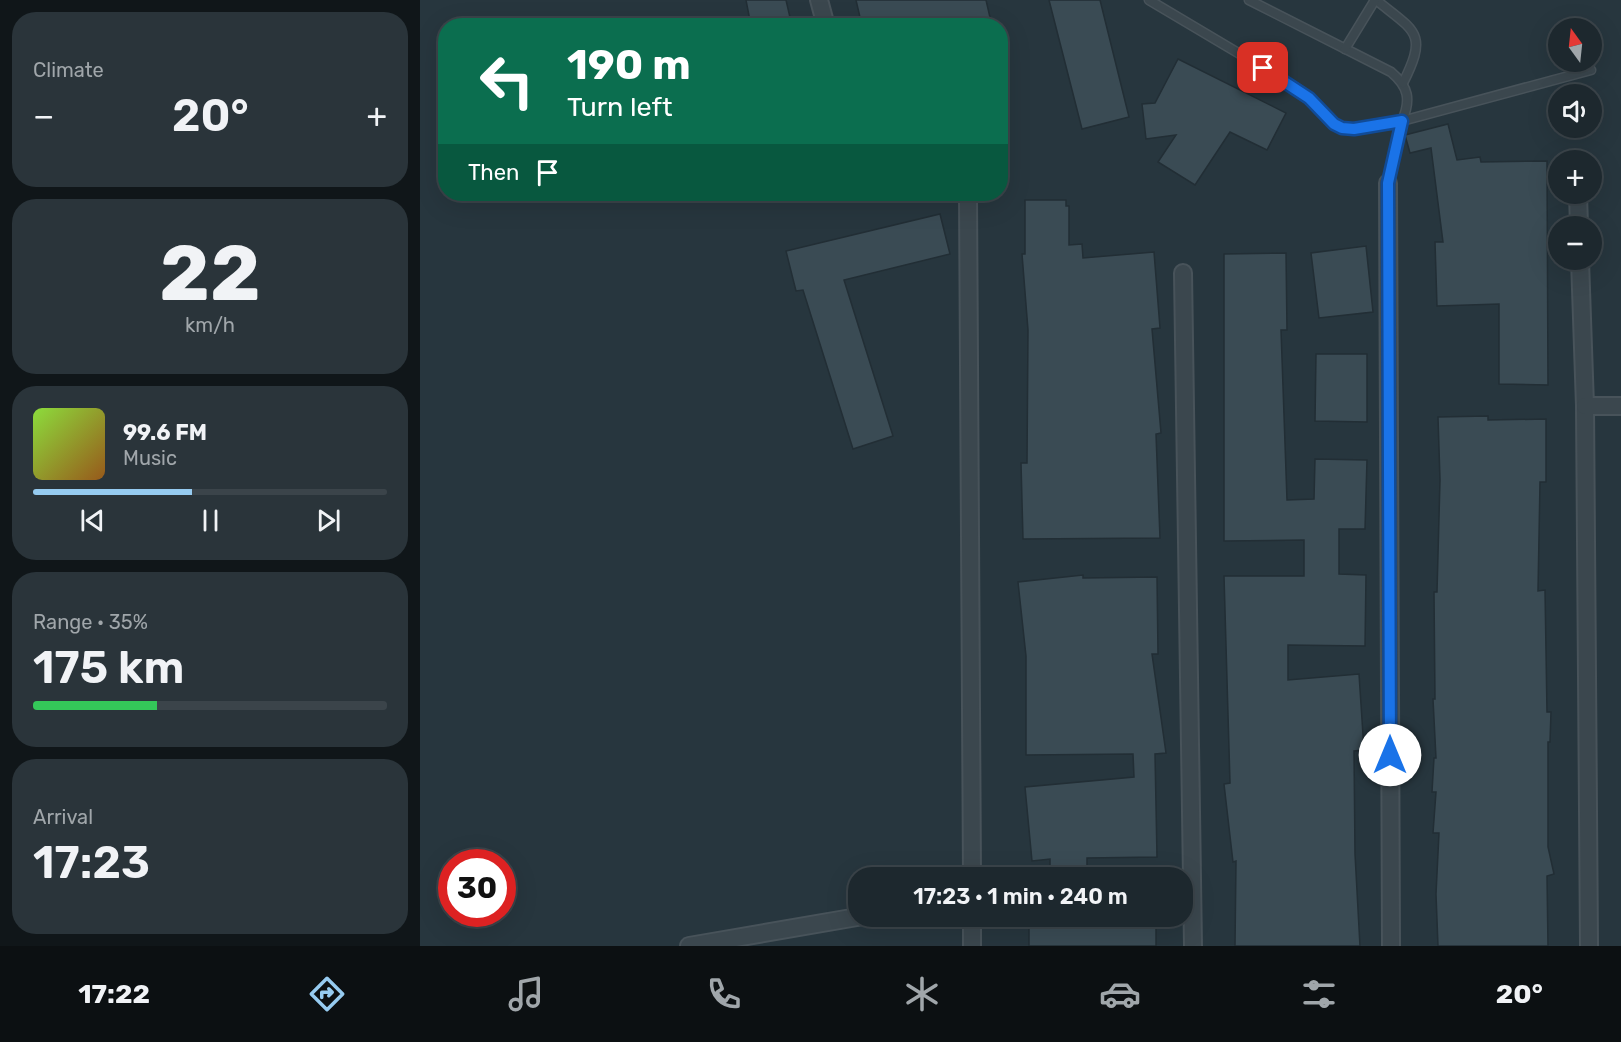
<!DOCTYPE html>
<html lang="en">
<head>
<meta charset="utf-8">
<style>
	body { margin:0; font-family:Rubik,sans-serif; background:#2a343a; color:#f1f3f6; height:100vh; display:flex; flex-direction:column; font-size:22px; white-space:nowrap }
	* { box-sizing:border-box; margin:0 }
	p { font-size:20px; color:#a0a6aa }
	.icon { flex:none; width:33px; height:33px; fill:none; stroke:currentColor; stroke-width:2; stroke-linecap:round; stroke-linejoin:round }
	.map { position:relative; flex:1; overflow:hidden }
	.drawer { display:flex; flex-direction:column; gap:12px; padding:12px; background:#101619; width:420px }
	.drawer>* { flex:none }
	.banner { position:absolute; left:18px; top:18px; width:570px; height:183px; border-radius:24px; box-shadow:0 6px 24px #0002,0 0 0 2px #3b444a; background:#0b6e4f; color:#fff; overflow:hidden }
	.needle { width:39px; rotate:345deg }
	.tools { position:absolute; left:1128px; top:18px; display:grid; gap:12px }
	.tools a { display:grid; place-items:center; width:54px; height:54px; border-radius:50%; background:#1d282e; box-shadow:0 6px 24px #0002,0 0 0 2px #3b444a; font-size:30px }
	.speed { position:absolute; left:18px; top:849px; display:flex; gap:12px; font-size:30px; font-weight:700; text-align:center }
	.speed>* { display:grid; place-content:center; width:78px; height:78px; border-radius:50%; background:#1d282e; box-shadow:0 6px 24px #0002,0 0 0 2px #3b444a; line-height:1 }
	.speed .limit { border:9px solid #d22; background:#fff; color:#111 }
	.pin { position:absolute; display:grid; place-items:center; width:51px; height:51px; color:#fff; margin:-26px; border-radius:12px; box-shadow:0 3px 9px #0006 }
	.me { position:absolute; width:66px; margin:-33px; rotate:0deg; stroke-linejoin:round; filter:drop-shadow(0 0 4px #0008) }
	.turn { display:flex; align-items:center; gap:21px; height:126px; padding:0 30px; font-size:27px }
	.turn .icon { width:78px; height:78px; stroke-width:2.5 }
	.turn b { display:block; font-size:42px; line-height:51px }
	.then { display:flex; align-items:center; height:57px; padding:0 30px; background:#0003; gap:12px; font-size:22px }
	.big { font-size:45px; font-weight:600; line-height:1.1 }
	.drawer .card { flex:1; display:flex; flex-direction:column; justify-content:center; gap:9px; min-width:0; padding:0 21px; border-radius:24px; background:#2a343a }
	.drawer .dial { align-items:center; gap:0 }
	.dial b { font-size:78px; line-height:1 }
	.song { display:flex; align-items:center; gap:18px }
	.cover { width:72px; height:72px; border-radius:9px; background:linear-gradient(135deg,hsl(90 70% 55%),hsl(30 70% 35%)) }
	.played { height:6px; border-radius:3px; background:linear-gradient(90deg,#96cbf0 45%,#3b444a 45%) }
	.keys { display:flex; justify-content:space-around; direction:ltr }
	.heat { display:flex; justify-content:space-between; align-items:center; font-size:33px; direction:ltr }
	.charge { height:9px; border-radius:4px; background:linear-gradient(90deg,#34c759 35%,#3b444a 0) }
	.trip { position:absolute; left:428px; top:867px; width:345px; height:60px; border-radius:24px; background:#1d282e; box-shadow:0 6px 24px #0002,0 0 0 2px #3b444a; font-weight:600; line-height:60px; text-align:center }
	.tab-bar { display:flex; height:96px; justify-content:space-around; align-items:center; background:#0c1012; color:#a0a6aa }
	.tab-bar .icon { width:42px; height:42px }
	.tab-bar .selected { color:#96cbf0 }
	.tab-bar b { font-size:27px; color:#f1f3f6 }
	main { display:flex; flex:1; min-height:0 }
	.map>svg:first-child { display:block }
	.building { fill:#3a4b54; stroke:#222e35; stroke-width:1.5 }
	.lines { fill:none; stroke-linecap:round; stroke-linejoin:round }
	.service-casing { stroke:#48535a; stroke-width:11 }
	.minor-casing { stroke:#48535a; stroke-width:20 }
	.service { stroke:#3b474e; stroke-width:8 }
	.minor { stroke:#3b474e; stroke-width:16 }
	.route-casing { stroke:#114b97; stroke-width:15 }
	.route { stroke:#1a73e8; stroke-width:10 }
</style>
</head>
<body>
<main>
<section class="drawer">
<div class="card"><p>Climate</p>
<div class="heat"><a>−</a><b class="big">20°</b><a>+</a></div>
</div>
<div class="card dial"><b>22</b><p>km/h</p></div>
<div class="card">
<div class="song"><i class="cover"></i><div><b>99.6 FM</b><p>Music</p></div></div>
<div class="played"></div>
<div class="keys"><svg class="icon" aria-label="previous" viewBox="0 0 24 24"><path d="M18 5L8 12l10 7zM5 5v14"/></svg><svg class="icon" aria-label="pause" viewBox="0 0 24 24"><path d="M8 5v14M16 5v14"/></svg><svg class="icon" aria-label="next" viewBox="0 0 24 24"><path d="M6 5l10 7-10 7zM19 5v14"/></svg></div>
</div>
<div class="card"><p>Range · 35%</p><b class="big">175 km</b><div class="charge"></div></div>
<div class="card"><p>Arrival</p><b class="big">17:23</b></div>
</section>
<div class="map">
<svg width="1201" height="946" viewBox="0 0 1201 946">
	<rect width="100%" height="100%" fill="#27363e"/>
	<!-- building -->
	<g class="building">
		<path d="M326 0H366L372 26H331Z"/>
		<path d="M436 0H566L572 26H442Z"/>
		<path d="M629 0H680L709 117 662 129Z"/>
		<path d="M758 59 866 113 847 150 810 132 775 185 738 162 756 135 726 139 722 104 735 103Z"/>
		<path d="M1028 124 1037 160 1060 157 1061 162 1127 161 1128 385 1079 384V304L1017 306 1015 242H1023L1011 148 990 153 985 135Z"/>
		<path d="M605 200H646V206H649V245L662 244 663 258 734 252 740 328 732 329 741 433 736 434 740 538 603 539 601 463H607L608 330 602 254H605Z"/>
		<path d="M520 214 530 254 424 280 473 436 433 449 383 290 376 291 366 251Z"/>
		<path d="M946 246 953 312 899 318 891 253Z"/>
		<path d="M866 253 867 330H861L867 500 894 499 895 459 947 460 945 529H919V574L946 575 945 646 868 645V680L939 674 944 750 934 751 935 854 940 946H815L816 861 813 862 804 784 810 783 804 576H884V540L804 541V254Z"/>
		<path d="M896 354H947V422L895 421Z"/>
		<path d="M1068 416V420L1126 419V482H1120L1118 591 1125 590 1127 712H1131L1130 742H1128V847L1134 874 1127 876 1128 946H1018L1016 894 1019 833H1013L1016 792H1012L1014 758H1016L1013 699H1015L1014 592H1017L1020 480 1018 417Z"/>
		<path d="M663 575V578L737 577 738 654H732L746 753 735 754 737 857 667 858V878H630V859L612 861 605 787 714 777 713 754 606 755V656L598 582Z"/>
		<rect x="609" y="916" width="127" height="30"/>
	</g>
	<g class="lines">
		<!-- service casing -->
		<g class="service-casing">
			<g id="service">
				<path d="M729 0 862 79 889 98 914 124 922 128 934 129 982 121C991 100 989 87 971 72L829 0"/>
				<path d="M956 0C996 32 1008 33 983 83"/>
				<path d="M925 49 955 0"/>
				<path d="M968 183 982 121 1171 70"/>
			</g>
		</g>
		<!-- minor casing -->
		<g class="minor-casing">
			<g id="minor">
				<path d="M399 0 406 26"/>
				<path d="M968 183 971 946"/>
				<path d="M548 194 552 878"/>
				<path d="M1158 194 1159 226"/>
				<path d="M1160 260 1165 406 1169 946"/>
				<path d="M763 273 773 946"/>
				<path d="M1165 406H1201"/>
				<path d="M552 916V946"/>
				<path d="M269 946 443 916"/>
			</g>
		</g>
		<!-- service -->
		<use href="#service" class="service"/>
		<!-- minor -->
		<use href="#minor" class="minor"/>
	</g>
	<g class="lines">
		<!-- route casing -->
		<g class="route-casing">
			<path id="route" d="M843 68 889 98 914 124 922 128 934 129 982 121 968 183 970 755"/>
		</g>
		<!-- route -->
		<use href="#route" class="route"/>
	</g>
</svg>
<div class="tools">
<a><svg class="needle" viewBox="-14 -14 28 28"><path d="M0-13l5 13h-10z" fill="#e53935"/><path d="M0 13l5-13h-10z" fill="#a0a6aa"/></svg></a>
<a><svg class="icon" aria-label="sound" viewBox="0 0 24 24"><path d="M4 9h4l5-4v14l-5-4H4zM17 9q2 3 0 6"/></svg></a>
<a>+</a>
<a>−</a>
</div>
<div class="speed"><div class="limit">30</div></div>
<div class="pin" style="left:843px;top:68px;background:#d93025"><svg class="icon" aria-label="arrive" viewBox="0 0 24 24"><path d="M6 21V4h12l-3 4 3 4H6"/></svg></div>
<svg class="me" style="left:970px;top:755px" viewBox="-20 -20 40 40"><circle r="19" fill="#fff"/><path d="M0-13L10 11 0 6-10 11z" fill="#1a73e8"/></svg>
<div class="trip">17:23 · 1 min · 240 m</div>
<div class="banner">
<div class="turn"><svg class="icon" aria-label="left" viewBox="0 0 24 24"><path d="M17 20v-9H6M10 6l-5 5 5 5"/></svg><div><b>190 m</b>Turn left</div></div>
<div class="then">Then<svg class="icon" aria-label="arrive" viewBox="0 0 24 24"><path d="M6 21V4h12l-3 4 3 4H6"/></svg></div>
</div>
</div>
</main>
<nav class="tab-bar">
<b>17:22</b>
<svg class="icon selected" aria-label="directions" viewBox="0 0 24 24"><path d="M12 3l9 9-9 9-9-9zM9 14v-3h6M13 9l2 2-2 2"/></svg>
<svg class="icon" aria-label="music" viewBox="0 0 24 24"><path d="M9 18V5l10-2v13"/><circle cx="6" cy="18" r="3"/><circle cx="16" cy="16" r="3"/></svg>
<svg class="icon" aria-label="phone" viewBox="0 0 24 24"><path d="M5 4h4l2 5-3 2q2 4 5 5l2-3 5 2v4C11 20 4 13 5 4z"/></svg>
<svg class="icon" aria-label="climate" viewBox="0 0 24 24"><path d="M12 3v18M4 7l16 10M4 17L20 7"/></svg>
<svg class="icon" aria-label="car" viewBox="0 0 24 24"><path d="M5 17H2v-5l4-1 3-4h7l3 4 3 1v5h-3M9 17h6M6 11h13"/><circle cx="7" cy="17" r="2"/><circle cx="17" cy="17" r="2"/></svg>
<svg class="icon" aria-label="filters" viewBox="0 0 24 24"><path d="M4 7h16M4 17h16"/><circle cx="9" cy="7" r="2"/><circle cx="15" cy="17" r="2"/></svg>
<b>20°</b>
</nav>
</body>
</html>
